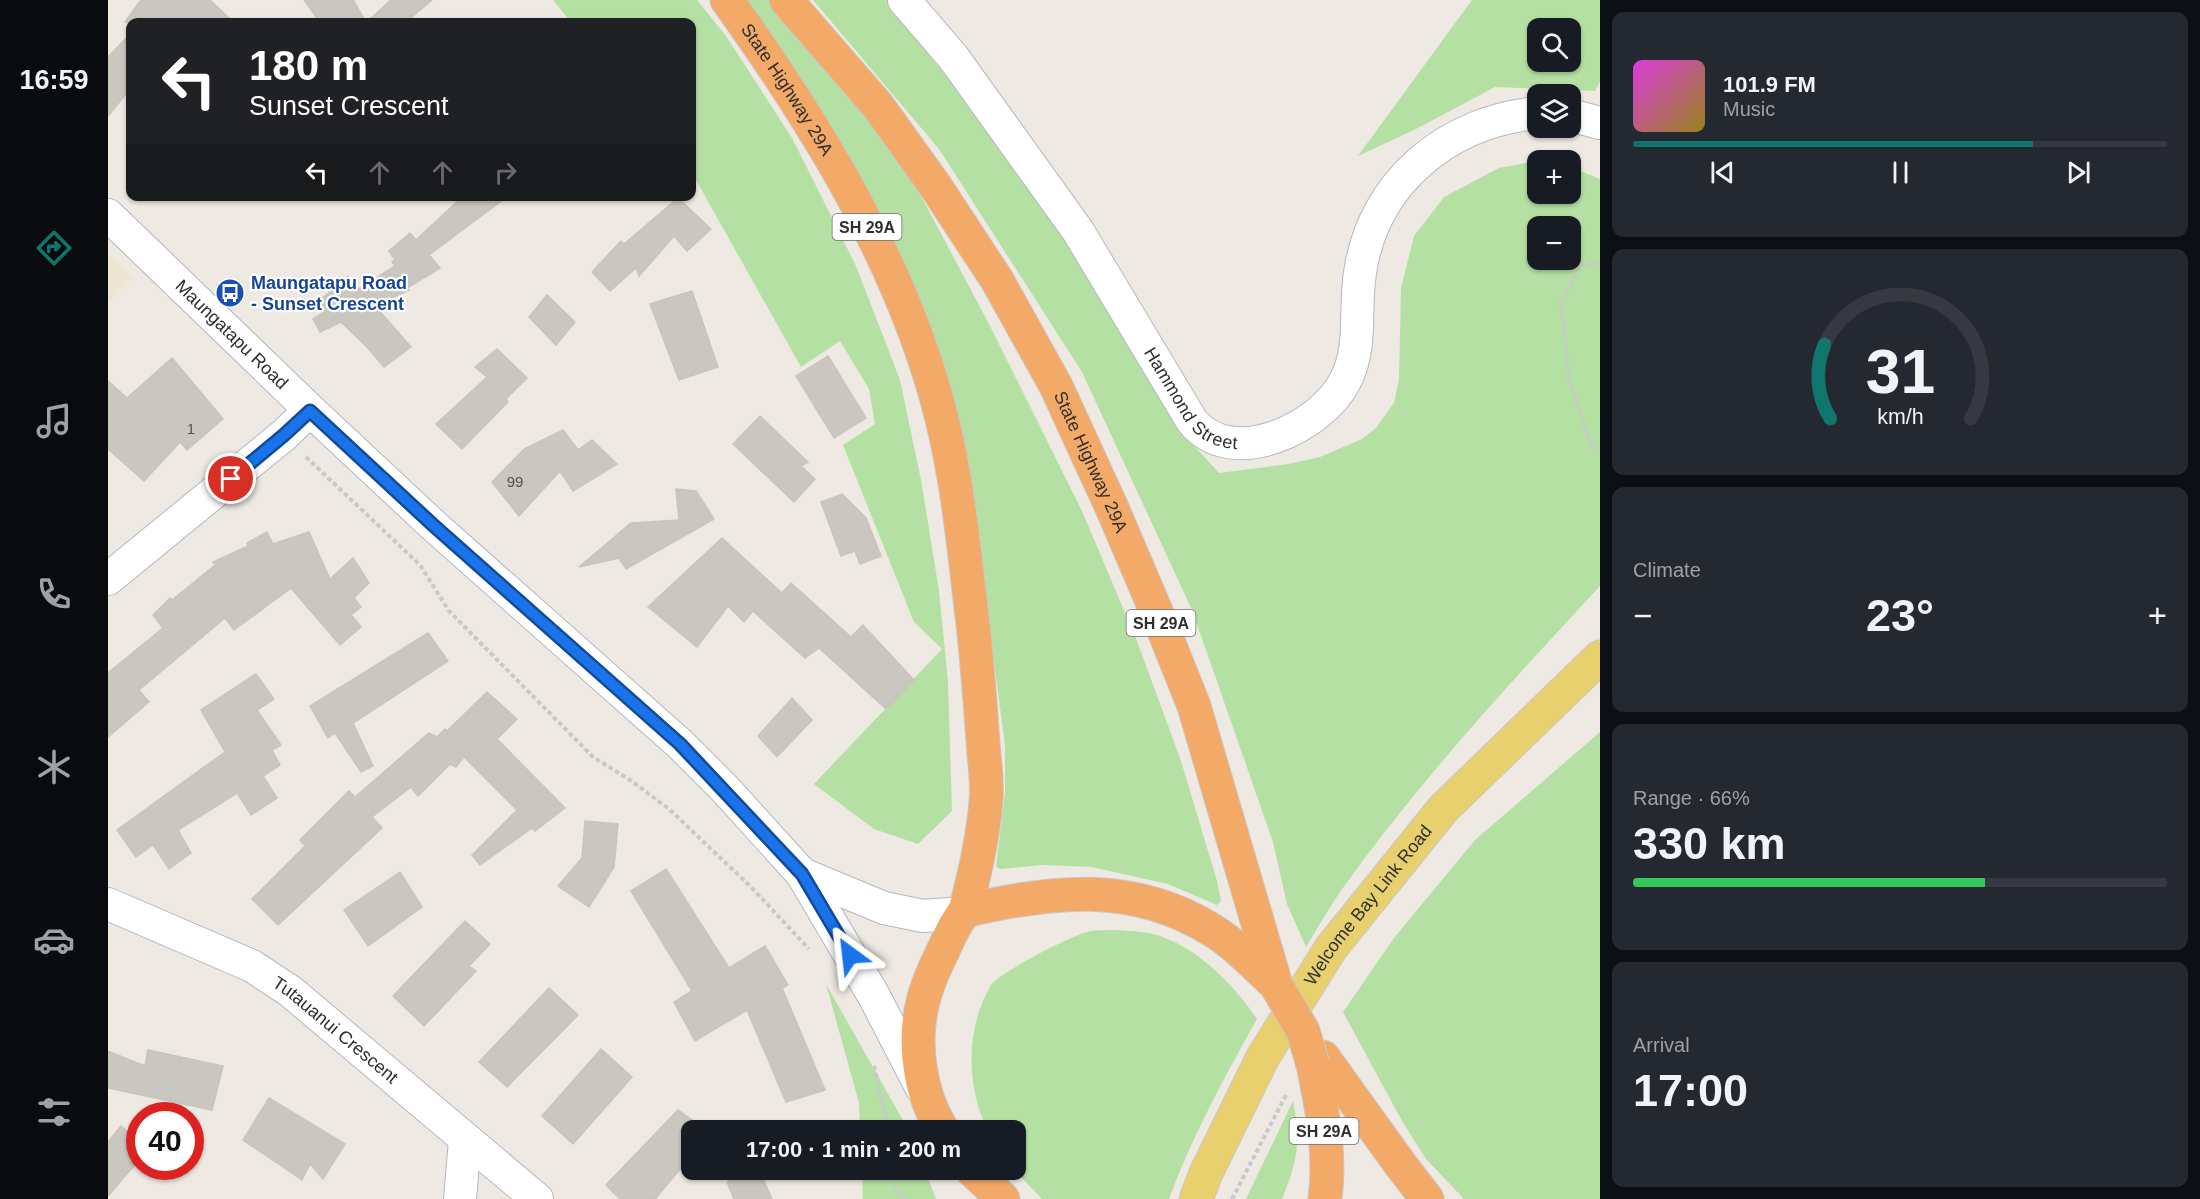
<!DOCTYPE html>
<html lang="en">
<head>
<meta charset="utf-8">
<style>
	body { margin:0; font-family:Arial,sans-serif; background:#242831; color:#f1f3f6; height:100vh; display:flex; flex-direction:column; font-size:22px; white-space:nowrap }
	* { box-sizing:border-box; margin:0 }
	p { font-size:20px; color:#9ea1a6 }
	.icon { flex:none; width:33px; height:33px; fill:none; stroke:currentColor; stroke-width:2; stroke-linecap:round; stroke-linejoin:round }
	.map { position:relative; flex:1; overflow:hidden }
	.side { display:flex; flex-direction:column; gap:12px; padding:12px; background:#0d0f14; width:600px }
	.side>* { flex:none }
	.banner { position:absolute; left:18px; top:18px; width:570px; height:183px; border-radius:12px; box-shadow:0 2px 4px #0004; background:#202124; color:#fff; overflow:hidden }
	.buttons { position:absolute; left:1419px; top:18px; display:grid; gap:12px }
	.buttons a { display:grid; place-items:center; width:54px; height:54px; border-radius:12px; background:#171b24; box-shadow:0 2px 4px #0004; font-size:30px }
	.speed { position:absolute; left:18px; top:1102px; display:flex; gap:12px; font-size:30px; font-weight:700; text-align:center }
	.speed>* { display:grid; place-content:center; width:78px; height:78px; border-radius:50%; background:#171b24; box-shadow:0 2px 4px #0004; line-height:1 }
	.speed .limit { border:9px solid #d22; background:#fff; color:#111 }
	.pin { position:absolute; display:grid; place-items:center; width:51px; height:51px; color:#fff; margin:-26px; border:3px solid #fff; border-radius:50%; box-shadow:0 2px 6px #0007 }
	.me { position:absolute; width:66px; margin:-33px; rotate:330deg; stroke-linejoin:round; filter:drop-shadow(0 0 4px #0008) }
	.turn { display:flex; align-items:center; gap:21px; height:126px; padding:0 24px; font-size:27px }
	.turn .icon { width:78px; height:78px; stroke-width:2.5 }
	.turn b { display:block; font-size:42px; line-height:51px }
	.lanes { display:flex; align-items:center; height:57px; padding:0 24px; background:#0003; justify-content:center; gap:30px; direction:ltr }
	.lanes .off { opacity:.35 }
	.big { font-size:45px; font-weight:700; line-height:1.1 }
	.side .tile { flex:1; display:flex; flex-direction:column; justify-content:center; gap:9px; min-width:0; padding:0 21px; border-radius:12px; background:#242831 }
	.side .dial { align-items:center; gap:0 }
	.dial svg { height:156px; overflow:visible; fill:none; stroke:#363941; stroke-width:7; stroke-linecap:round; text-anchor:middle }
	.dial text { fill:#f1f3f6; stroke:none }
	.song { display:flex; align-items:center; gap:18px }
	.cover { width:72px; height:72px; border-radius:9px; background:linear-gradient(135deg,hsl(300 70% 55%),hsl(50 70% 35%)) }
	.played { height:6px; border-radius:3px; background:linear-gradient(90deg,#0f766e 75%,#363941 75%) }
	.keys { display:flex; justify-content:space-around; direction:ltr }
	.heat { display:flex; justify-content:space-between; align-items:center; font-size:33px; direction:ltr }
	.charge { height:9px; border-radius:4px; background:linear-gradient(90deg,#34c759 66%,#363941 0) }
	.trip { position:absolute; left:573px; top:1120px; width:345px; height:60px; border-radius:12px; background:#171b24; box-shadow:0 2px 4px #0004; font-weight:700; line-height:60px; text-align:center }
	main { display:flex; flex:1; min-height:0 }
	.menu { display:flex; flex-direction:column; width:108px; justify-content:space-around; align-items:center; background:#090b0e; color:#9ea1a6 }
	.menu .icon { width:42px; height:42px }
	.menu .active { color:#0f766e }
	.menu b { font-size:27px; color:#f1f3f6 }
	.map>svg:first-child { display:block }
	.education { fill:#eee6d3 }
	.green { fill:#b5e0a3; fill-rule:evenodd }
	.building { fill:#cac7c0; stroke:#cac5bb; stroke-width:1.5 }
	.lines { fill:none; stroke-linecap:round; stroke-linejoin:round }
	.minor-casing { stroke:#b5b7c0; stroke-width:34 }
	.major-casing { stroke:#c9c9c9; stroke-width:35 }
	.highway-casing { stroke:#c9c9c9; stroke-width:35 }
	.path { stroke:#c9c9c9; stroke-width:4; stroke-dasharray:4.5 3; stroke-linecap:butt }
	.minor { stroke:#fff; stroke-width:32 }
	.major { stroke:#e7d06d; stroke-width:33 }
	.highway { stroke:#f3a968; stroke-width:33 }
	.highway-bridge-casing { stroke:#c9c9c9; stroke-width:35; stroke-linecap:butt }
	.highway-bridge { stroke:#f3a968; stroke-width:33 }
	.route-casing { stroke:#114b97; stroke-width:15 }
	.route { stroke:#1a73e8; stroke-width:10 }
	.labels { text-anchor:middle; stroke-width:4.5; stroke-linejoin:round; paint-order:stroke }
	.number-label { font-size:15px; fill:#555452 }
	.shield { fill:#fff; stroke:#6d6d6d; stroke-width:1.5 }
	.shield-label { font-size:16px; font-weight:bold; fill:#2e2e2e }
	.street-label { font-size:18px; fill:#2e2e2e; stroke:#fff }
	.transit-label { font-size:18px; font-weight:bold; fill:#164399; stroke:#fff; text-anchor:start }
</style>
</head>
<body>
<main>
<nav class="menu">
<b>16:59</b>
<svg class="icon active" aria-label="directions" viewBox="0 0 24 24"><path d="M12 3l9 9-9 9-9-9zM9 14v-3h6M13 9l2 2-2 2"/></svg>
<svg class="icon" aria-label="music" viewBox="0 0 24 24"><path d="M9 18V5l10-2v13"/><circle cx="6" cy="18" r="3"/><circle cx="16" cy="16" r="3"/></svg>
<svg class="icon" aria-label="phone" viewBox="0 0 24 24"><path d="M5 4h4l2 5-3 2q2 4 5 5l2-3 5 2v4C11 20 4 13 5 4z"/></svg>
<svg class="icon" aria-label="climate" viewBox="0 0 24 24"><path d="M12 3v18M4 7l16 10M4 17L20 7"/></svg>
<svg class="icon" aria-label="car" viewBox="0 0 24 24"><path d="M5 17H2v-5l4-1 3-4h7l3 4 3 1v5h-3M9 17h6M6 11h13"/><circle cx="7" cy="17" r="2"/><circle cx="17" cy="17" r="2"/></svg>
<svg class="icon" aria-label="filters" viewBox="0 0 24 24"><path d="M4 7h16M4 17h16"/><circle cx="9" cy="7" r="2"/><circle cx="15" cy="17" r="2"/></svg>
</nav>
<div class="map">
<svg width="1492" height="1199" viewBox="0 0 1492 1199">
	<rect width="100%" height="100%" fill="#eee9e2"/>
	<!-- education -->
	<path class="education" d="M0 253 26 278 0 303Z"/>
	<!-- green -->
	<g class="green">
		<path d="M445 0H589L618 36 684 138 748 266 792 380 813 480 831 591 840 682 844 811 810 844 766 829 706 784 834 649 806 622 735 445 767 424 761 389 732 341 693 367 584 173V22H463Z"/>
		<path d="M632 0H663L757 111 803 177 881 324 974 511 1029 641 1073 761 1109 881 1113 901 1109 905 1060 884 984 867 935 865 892 869 888 867 897 792V746L862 477 841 397Z"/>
		<path d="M705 0H778L956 226 1079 438 1111 473 1181 464 1212 457 1254 439 1268 428 1286 403 1291 379 1293 288 1306 236 1336 197 1391 168 1429 161 1430 194H1462L1463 167 1492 179V586C1403 682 1314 778 1237 885 1223 904 1211 926 1198 947L1179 904 1165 842 1084 610 974 372 831 149ZM1430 226H1462V260H1430Z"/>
		<path d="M1364 0H1492V82L1487 91 1387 87 1308 129 1250 156ZM1462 28V62H1430V28Z"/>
		<path d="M1492 732V1199H1356L1318 1159 1294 1121 1235 1012 1286 938 1367 840Z"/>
		<path d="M1006 930C1021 931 1038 931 1052 936 1092 950 1126 985 1149 1019 1116 1078 1084 1136 1061 1199H934L906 1170H908V1131H880C858 1087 857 1029 883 985 892 972 966 934 983 931 991 930 999 930 1006 930Z"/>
		<path d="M718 984 801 1131H752L751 1103Z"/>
		<path d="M1185 1101C1193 1143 1190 1159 1174 1199H1138Z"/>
		<path d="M754 1170H817L828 1199H755Z"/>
	</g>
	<!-- building -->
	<g class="building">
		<path d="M33 0H102L125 22H17Z"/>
		<path d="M196 0H245L258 22H212Z"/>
		<path d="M283 0H324L298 22H259Z"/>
		<path d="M22 34V89L0 116V57Z"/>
		<path d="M355 196H400L321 255 332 268 299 288 301 290 267 306 303 347 276 367 259 347 233 322 212 332 205 319 219 310 210 302 240 276 251 289 287 266 284 262 287 260 281 251 302 233 308 240Z"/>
		<path d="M570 198 603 229 579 251 566 236 531 276 528 268 502 291 484 272 513 241 516 244Z"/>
		<path d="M584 291 610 367 571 380 542 304Z"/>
		<path d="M439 295 467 322 448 345 421 317Z"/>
		<path d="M389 349 419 378 398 399 400 402 354 449 328 424 379 377 367 367Z"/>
		<path d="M720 356 758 418 726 438 688 376Z"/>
		<path d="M64 358 115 419 79 450 72 442 36 481 0 449V381L19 398Z"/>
		<path d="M652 416 700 462 693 466 707 479 686 502 625 444Z"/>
		<path d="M455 430 470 450 484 440 509 464 465 491 452 471 411 516 384 482 416 449Z"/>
		<path d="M568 489 588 491 606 519 518 569 511 558 471 567 523 523 571 520Z"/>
		<path d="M734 494 758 518 773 556 752 564 747 551 733 556 713 502Z"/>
		<path d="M159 532 165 544 201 532 222 579 245 558 261 583 246 598 253 607 243 615 253 627 232 645 183 588 126 630 117 618 31 690 41 702 0 737V673L55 628 45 615 62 598 64 600 107 565 105 562 140 546 139 543Z"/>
		<path d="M614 538 674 593 683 583 743 637 755 625 806 680 778 709 711 648 697 658 645 611 636 622 620 606 589 647 540 607Z"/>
		<path d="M320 633 340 661 245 723 265 766 253 772 227 733 220 738 202 706Z"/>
		<path d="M148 674 166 699 149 710 173 745 164 750 172 765 155 776 169 798 143 815 129 793 70 830 83 853 61 869 45 845 28 857 9 830 117 752 93 710Z"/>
		<path d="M379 692 409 719 389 739 457 808 427 831 424 828 372 865 364 855 409 810 356 757 348 767 342 764 310 796 303 787 264 817 274 828 170 925 144 899 197 846 192 840 241 791 247 797 321 733 329 737 337 729 339 731Z"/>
		<path d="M684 698 704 720 669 757 650 736Z"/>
		<path d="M477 821 510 824 506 867 481 907 450 886 474 858Z"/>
		<path d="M558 869 621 968 657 946 680 985 674 988 717 1090 678 1102 639 1010 587 1041 566 1002 584 991 523 891Z"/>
		<path d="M292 872 314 907 260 946 236 910Z"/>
		<path d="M357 921 382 944 361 966 368 971 316 1026 285 996Z"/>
		<path d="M441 988 470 1015 399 1087 371 1062Z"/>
		<path d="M493 1049 524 1077 465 1144 434 1116Z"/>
		<path d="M40 1050 115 1066 104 1110 0 1088V1051L37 1066Z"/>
		<path d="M161 1098 237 1144 215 1179 202 1164 194 1180 135 1140Z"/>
		<path d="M570 1110 584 1120V1155L547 1199H512L498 1185Z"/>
		<path d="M13 1126 32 1142V1159L0 1196V1142Z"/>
		<path d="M647 1170H651L664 1199H626L619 1182Z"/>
	</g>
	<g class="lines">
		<!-- minor casing -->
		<g class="minor-casing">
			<g id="minor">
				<path id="s1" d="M796 0 845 57 970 231 1084 421C1124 471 1214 427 1237 381 1255 348 1246 309 1252 273 1265 182 1340 121 1430 113"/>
				<path d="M1462 115 1492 123"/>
				<path id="s2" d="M0 215 202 410 325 525 572 744 617 789 694 874 766 996 813 1087"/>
				<path d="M0 579 176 435 202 410"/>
				<path d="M694 874 776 908 815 916 855 913"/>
				<path id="s3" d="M0 904 144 966 182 991 429 1199"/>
				<path d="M352 1199 357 1140"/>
			</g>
		</g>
		<!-- major casing -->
		<g class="major-casing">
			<g id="major">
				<path id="s4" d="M1088 1199 1098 1173 1155 1057 1223 948 1335 809 1492 657"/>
			</g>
		</g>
		<!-- highway casing -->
		<g class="highway-casing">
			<g id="highway">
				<path id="s5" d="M619 0C710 127 796 266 834 419 850 483 856 550 864 616 869 658 872 700 875 742 876 761 880 782 878 801 875 838 867 874 857 911"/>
				<path id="s6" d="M678 0 770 106 828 187 889 280 948 386 1004 508 1048 611 1086 706 1168 985"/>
				<path d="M1215 1057 1292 1164 1319 1199"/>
				<path d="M1205 1065C1214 1108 1223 1155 1217 1199"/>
				<path d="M835 1131C812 1095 804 1043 815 1002 819 984 827 967 835 951 841 937 848 922 857 911 944 890 1025 881 1104 930 1128 945 1147 965 1167 984"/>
				<path d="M864 1170 895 1199"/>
			</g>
		</g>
		<!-- path -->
		<g class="path">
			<path d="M1492 262 1473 266 1453 302 1461 378 1483 446 1492 451"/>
			<path d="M198 457 312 565 341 611 485 757 522 780 561 809 643 887 701 949"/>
			<path d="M766 1066 781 1131"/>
			<path d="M786 1170 788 1189 798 1199"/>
			<path d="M1124 1199 1178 1095"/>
		</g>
		<!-- minor -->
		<use href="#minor" class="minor"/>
		<!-- major -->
		<use href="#major" class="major"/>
		<!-- highway -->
		<use href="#highway" class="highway"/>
		<!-- highway-bridge casing -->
		<g class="highway-bridge-casing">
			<path id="highway-bridge" d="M1168 985 1195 1031 1205 1065"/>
		</g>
		<!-- highway-bridge -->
		<use href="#highway-bridge" class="highway-bridge"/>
	</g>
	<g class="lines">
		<!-- route casing -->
		<g class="route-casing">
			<path id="route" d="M123 479 176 435 202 411 325 525 572 744 694 874 742 955"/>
		</g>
		<!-- route -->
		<use href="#route" class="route"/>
	</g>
	<!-- icons -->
	<defs>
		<g id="bus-disc" transform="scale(1.5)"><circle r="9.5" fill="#1a4fb4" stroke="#fff"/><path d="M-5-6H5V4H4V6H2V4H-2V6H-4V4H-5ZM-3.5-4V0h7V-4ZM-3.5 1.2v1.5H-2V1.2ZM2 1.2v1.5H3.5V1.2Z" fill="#fff"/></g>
	</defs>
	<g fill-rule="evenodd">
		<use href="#bus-disc" x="122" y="293"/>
	</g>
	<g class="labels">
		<!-- number labels -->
		<g class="number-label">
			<text x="83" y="434">1</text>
			<text x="407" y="487">99</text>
		</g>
		<!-- shield labels -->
		<g class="shield">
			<rect x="724.5" y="214" width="69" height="26" rx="4.5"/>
			<rect x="1018.5" y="610" width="69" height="26" rx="4.5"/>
			<rect x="1181.5" y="1118" width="69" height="26" rx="4.5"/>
		</g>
		<g class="shield-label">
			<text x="759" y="233">SH 29A</text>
			<text x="1053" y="629">SH 29A</text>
			<text x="1216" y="1137">SH 29A</text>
		</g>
		<!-- street labels -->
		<g class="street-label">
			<text dy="6" stroke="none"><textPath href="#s5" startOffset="108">State Highway 29A</textPath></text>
			<text dy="6" stroke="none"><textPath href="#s2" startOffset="172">Maungatapu Road</textPath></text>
			<text dy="6" stroke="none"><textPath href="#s1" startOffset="495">Hammond Street</textPath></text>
			<text dy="6" stroke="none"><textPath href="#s6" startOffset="556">State Highway 29A</textPath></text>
			<text dy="6" stroke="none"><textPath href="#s4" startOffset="342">Welcome Bay Link Road</textPath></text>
			<text dy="6" stroke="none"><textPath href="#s3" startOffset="262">Tutauanui Crescent</textPath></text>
		</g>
		<!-- transit labels -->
		<g class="transit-label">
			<text x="143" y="289">Maungatapu Road<tspan x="143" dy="21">- Sunset Crescent</tspan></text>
		</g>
	</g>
</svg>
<div class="buttons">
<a><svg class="icon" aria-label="search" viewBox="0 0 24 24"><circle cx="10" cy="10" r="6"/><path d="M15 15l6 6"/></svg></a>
<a><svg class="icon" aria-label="layers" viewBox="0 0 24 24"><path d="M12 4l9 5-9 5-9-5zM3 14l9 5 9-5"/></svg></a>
<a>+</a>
<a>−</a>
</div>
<div class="speed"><div class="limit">40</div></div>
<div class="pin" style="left:123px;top:479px;background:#d93025"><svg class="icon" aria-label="arrive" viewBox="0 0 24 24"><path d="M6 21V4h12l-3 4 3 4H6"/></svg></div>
<svg class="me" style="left:742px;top:955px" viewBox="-20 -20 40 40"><path d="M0-17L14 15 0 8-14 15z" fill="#1a73e8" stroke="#fff" stroke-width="4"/></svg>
<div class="trip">17:00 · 1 min · 200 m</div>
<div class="banner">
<div class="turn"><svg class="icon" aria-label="left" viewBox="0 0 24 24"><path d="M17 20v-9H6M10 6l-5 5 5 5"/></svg><div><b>180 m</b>Sunset Crescent</div></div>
<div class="lanes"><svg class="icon" aria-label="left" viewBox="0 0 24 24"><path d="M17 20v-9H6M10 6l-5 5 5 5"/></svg><svg class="icon off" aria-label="ahead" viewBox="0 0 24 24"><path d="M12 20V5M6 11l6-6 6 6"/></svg><svg class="icon off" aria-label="ahead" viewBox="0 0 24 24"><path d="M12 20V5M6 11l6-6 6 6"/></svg><svg class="icon off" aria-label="right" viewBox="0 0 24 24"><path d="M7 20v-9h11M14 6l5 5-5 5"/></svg></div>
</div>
</div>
<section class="side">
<div class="tile">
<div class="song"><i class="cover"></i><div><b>101.9 FM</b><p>Music</p></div></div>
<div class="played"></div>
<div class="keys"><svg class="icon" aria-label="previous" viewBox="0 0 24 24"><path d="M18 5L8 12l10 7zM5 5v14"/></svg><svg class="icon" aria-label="pause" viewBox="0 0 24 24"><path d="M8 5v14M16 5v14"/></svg><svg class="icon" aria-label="next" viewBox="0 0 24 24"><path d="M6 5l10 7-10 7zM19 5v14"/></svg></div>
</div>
<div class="tile dial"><svg viewBox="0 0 100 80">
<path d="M14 69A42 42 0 1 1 86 69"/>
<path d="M14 69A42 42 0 0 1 11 31" stroke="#0f766e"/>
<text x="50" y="56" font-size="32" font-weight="700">31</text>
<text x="50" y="72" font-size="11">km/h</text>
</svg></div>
<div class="tile"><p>Climate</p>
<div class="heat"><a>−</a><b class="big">23°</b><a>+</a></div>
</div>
<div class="tile"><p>Range · 66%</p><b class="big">330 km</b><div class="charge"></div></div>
<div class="tile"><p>Arrival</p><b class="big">17:00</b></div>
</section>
</main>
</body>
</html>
